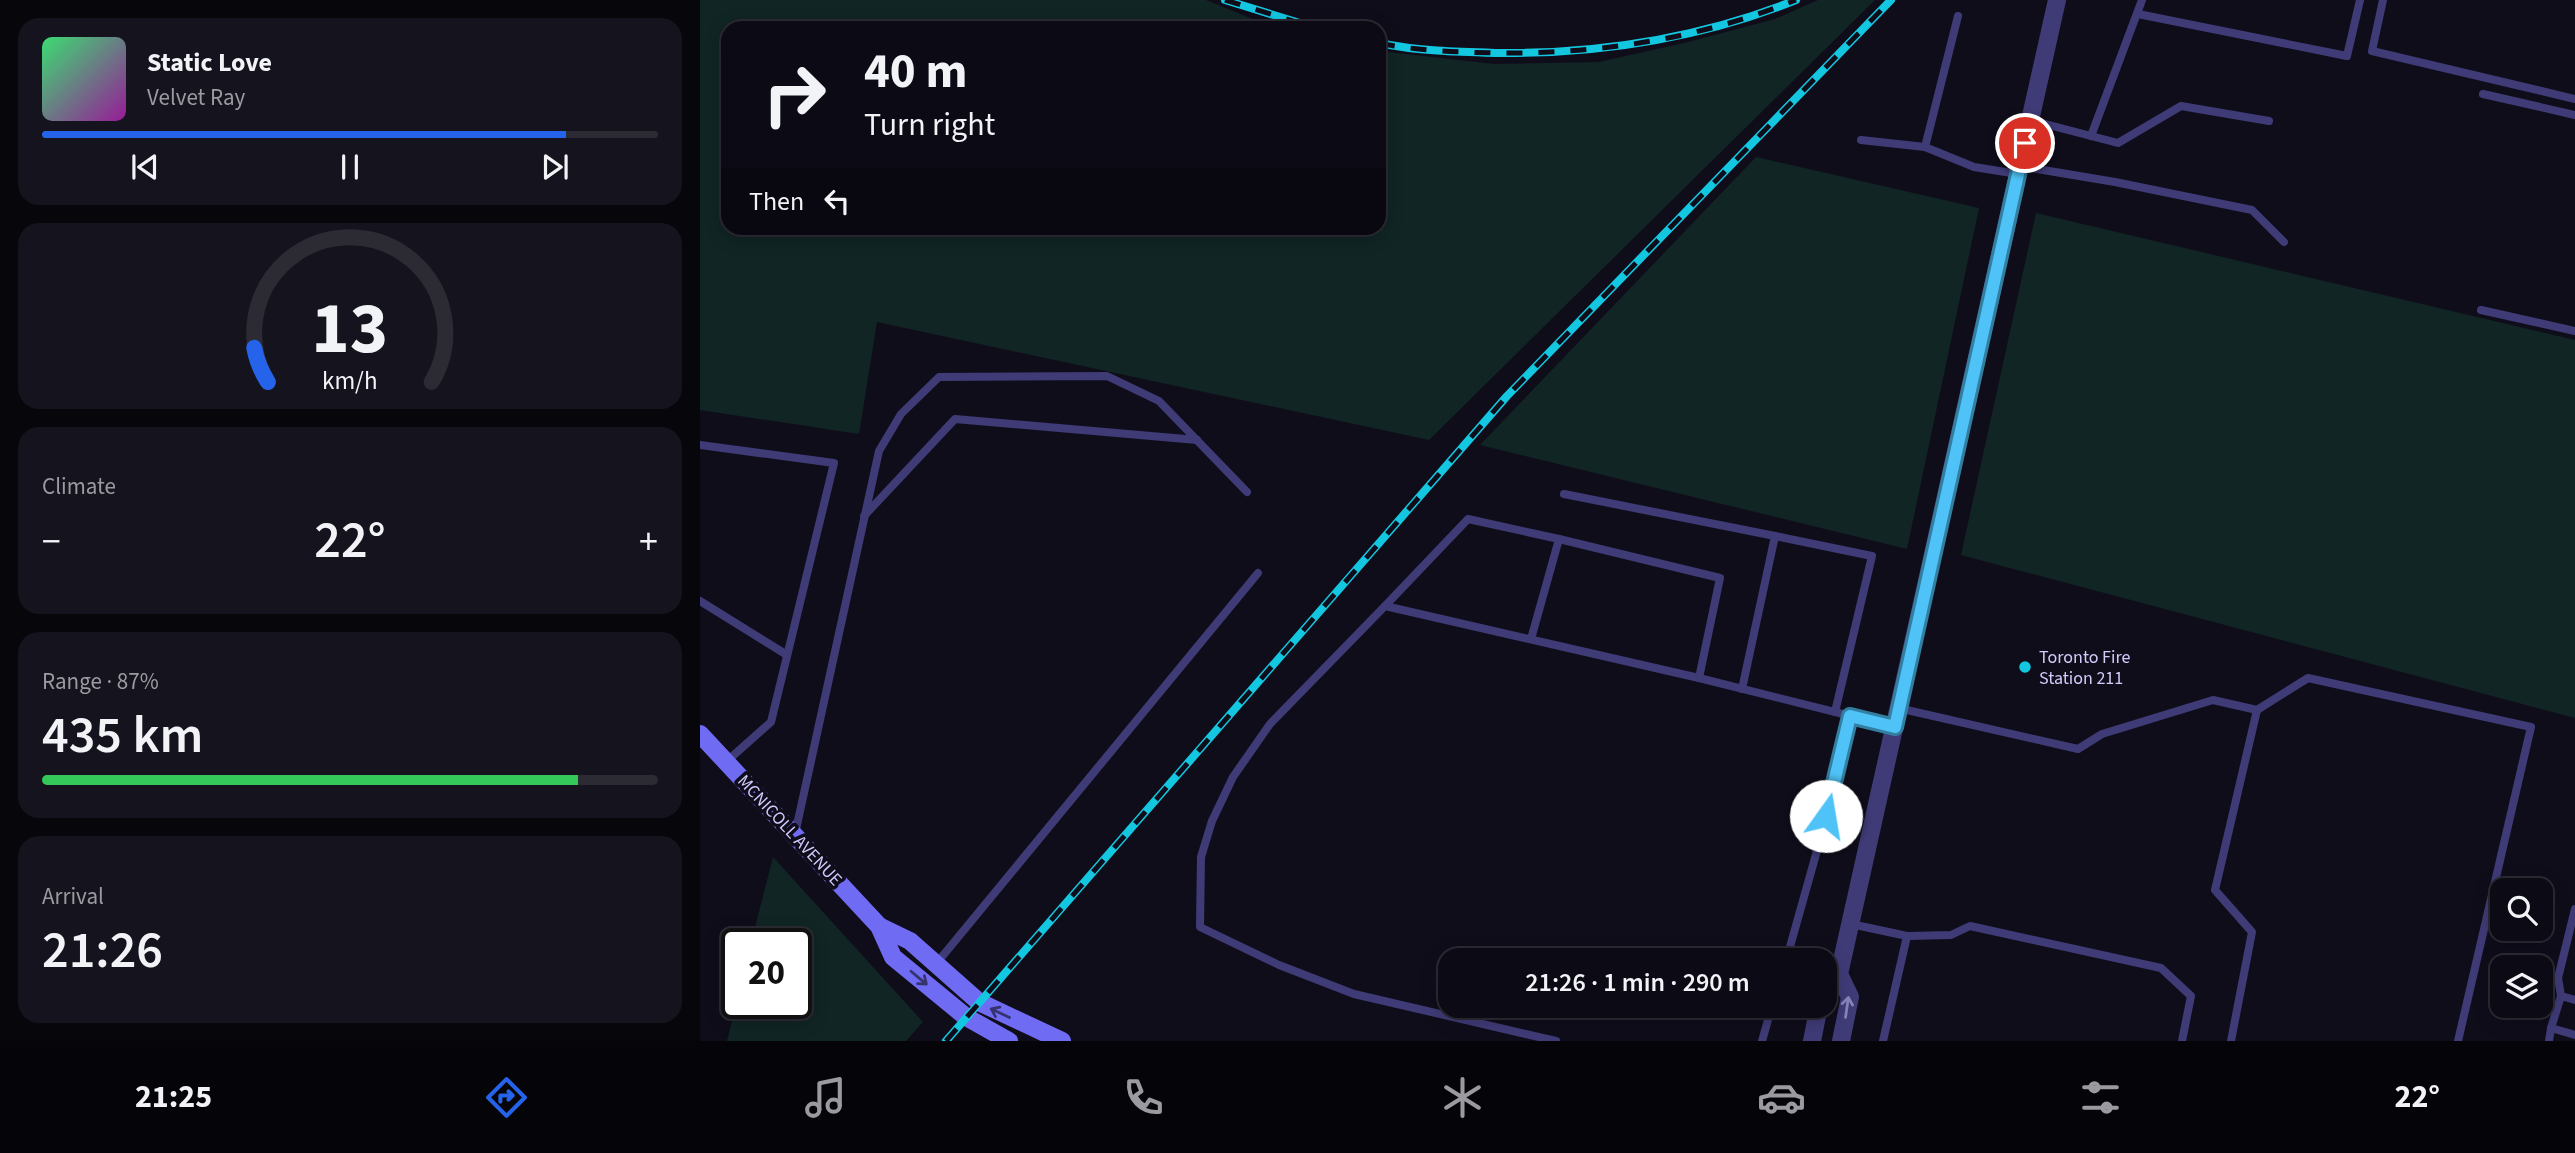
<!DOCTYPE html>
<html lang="en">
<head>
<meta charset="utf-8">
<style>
	body { margin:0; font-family:"Source Sans 3",sans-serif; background:#15131d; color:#f1f3f6; height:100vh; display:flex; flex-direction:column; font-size:26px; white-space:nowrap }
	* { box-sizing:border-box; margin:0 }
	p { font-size:23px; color:#9a9aa0 }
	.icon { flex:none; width:38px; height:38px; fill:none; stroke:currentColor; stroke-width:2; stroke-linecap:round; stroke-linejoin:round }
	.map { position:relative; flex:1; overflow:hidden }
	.side { display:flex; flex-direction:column; gap:18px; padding:18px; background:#07060b; width:700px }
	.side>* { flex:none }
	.hud { position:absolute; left:21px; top:21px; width:665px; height:214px; border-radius:21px; box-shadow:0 4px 18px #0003,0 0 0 2px #2c2b34; background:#0c0a14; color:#f1f3f6; overflow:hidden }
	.tools { position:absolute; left:1790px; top:878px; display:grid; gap:14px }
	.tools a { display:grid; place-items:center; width:63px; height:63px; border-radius:14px; background:#0c0a14; box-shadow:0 4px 18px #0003,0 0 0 2px #2c2b34; font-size:35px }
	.speed { position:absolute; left:21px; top:928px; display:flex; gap:14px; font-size:35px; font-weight:700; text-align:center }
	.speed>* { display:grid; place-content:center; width:91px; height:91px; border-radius:50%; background:#0c0a14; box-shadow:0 4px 18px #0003,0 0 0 2px #2c2b34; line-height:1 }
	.speed .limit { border:4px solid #111; border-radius:10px; background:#fff; color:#111 }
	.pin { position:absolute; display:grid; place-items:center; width:60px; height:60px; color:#fff; margin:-30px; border:4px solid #fff; border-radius:50%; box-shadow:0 2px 7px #0007 }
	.me { position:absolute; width:77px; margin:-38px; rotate:13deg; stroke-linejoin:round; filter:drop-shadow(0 0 5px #0008) }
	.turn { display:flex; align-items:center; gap:24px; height:147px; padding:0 28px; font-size:32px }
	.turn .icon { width:91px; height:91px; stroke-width:2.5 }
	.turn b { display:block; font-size:49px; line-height:60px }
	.then { display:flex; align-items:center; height:66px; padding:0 28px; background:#0003; gap:14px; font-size:26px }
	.big { font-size:52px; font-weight:600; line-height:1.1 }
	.side .card { flex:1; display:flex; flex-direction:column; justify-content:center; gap:10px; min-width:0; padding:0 24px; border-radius:21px; background:#15131d }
	.side .dial { align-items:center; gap:0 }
	.dial svg { height:182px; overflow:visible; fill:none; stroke:#2c2b34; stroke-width:7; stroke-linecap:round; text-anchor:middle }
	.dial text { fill:#f1f3f6; stroke:none }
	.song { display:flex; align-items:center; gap:21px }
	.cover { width:84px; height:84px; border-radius:10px; background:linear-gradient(135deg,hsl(140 70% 55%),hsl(300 70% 35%)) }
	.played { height:7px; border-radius:4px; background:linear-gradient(90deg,#2563eb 85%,#2c2b34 85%) }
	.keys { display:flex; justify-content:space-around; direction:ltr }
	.heat { display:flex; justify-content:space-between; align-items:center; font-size:38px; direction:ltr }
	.charge { height:10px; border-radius:5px; background:linear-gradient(90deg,#34c759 87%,#2c2b34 0) }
	.trip { position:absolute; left:738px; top:948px; width:399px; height:70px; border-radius:21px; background:#0c0a14; box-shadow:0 4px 18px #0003,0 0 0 2px #2c2b34; font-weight:600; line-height:70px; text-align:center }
	.tabs { display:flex; height:112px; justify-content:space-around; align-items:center; background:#050408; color:#9a9aa0 }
	.tabs .icon { width:49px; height:49px }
	.tabs .on { color:#2563eb }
	.tabs b { font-size:32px; color:#f1f3f6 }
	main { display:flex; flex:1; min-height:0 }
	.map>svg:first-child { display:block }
	.green { fill:#102524 }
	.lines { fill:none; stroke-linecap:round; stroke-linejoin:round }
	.service { stroke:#3f3b77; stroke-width:8 }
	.tertiary { stroke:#3f3b77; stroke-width:18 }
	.secondary { stroke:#706bf3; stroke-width:18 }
	.rail-casing { stroke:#13c7e0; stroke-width:8 }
	.rail { stroke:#100d1b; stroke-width:5; stroke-dasharray:16; stroke-linecap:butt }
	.oneway { stroke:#363371 }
	.oneway2 { stroke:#8883b9 }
	.route-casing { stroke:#337fa1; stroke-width:18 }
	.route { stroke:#4fc3f7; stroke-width:12 }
	.poi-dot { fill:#13c7e0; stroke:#100d1b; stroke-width:2.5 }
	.labels { text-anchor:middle; stroke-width:7; stroke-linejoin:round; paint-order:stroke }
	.poi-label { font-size:18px; fill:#d2cbfb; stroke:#100d1b; text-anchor:start }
	.street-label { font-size:18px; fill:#d2cbfb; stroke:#100d1b }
</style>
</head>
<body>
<main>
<section class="side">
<div class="card">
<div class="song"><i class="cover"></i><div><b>Static Love</b><p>Velvet Ray</p></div></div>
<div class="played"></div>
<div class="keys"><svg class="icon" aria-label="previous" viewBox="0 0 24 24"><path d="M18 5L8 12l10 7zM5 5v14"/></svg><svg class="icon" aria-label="pause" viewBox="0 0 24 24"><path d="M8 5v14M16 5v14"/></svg><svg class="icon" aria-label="next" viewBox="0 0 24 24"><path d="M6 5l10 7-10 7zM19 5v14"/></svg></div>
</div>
<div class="card dial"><svg viewBox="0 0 100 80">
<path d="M14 69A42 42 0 1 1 86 69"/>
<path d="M14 69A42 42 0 0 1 8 54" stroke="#2563eb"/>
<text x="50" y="56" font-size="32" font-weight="700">13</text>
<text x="50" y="72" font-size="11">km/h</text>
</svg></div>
<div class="card"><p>Climate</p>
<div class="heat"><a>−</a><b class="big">22°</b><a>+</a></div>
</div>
<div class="card"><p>Range · 87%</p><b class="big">435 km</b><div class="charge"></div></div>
<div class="card"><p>Arrival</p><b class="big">21:26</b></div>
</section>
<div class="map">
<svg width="1875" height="1041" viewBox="0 0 1875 1041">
	<rect width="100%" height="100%" fill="#100d1b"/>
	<!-- green -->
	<g class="green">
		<path d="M0 0H506L565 24 584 28H28V228H679V51L794 64 899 62 988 42 1075 19 1118 0H1175L729 440 177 322 159 434 0 410Z"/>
		<path d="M1056 157 1279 208 1207 549 780 445Z"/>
		<path d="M1336 213 1875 340V718L1261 555Z"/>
		<path d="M73 857 223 1022 206 1041H27L37 1001 96 1003V943H51Z"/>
	</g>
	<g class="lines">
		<!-- service -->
		<g class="service">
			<path d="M1683 0 1672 51 1875 99"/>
			<path d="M1438 14 1647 56 1660 0"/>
			<path d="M1783 94 1875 115"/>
			<path d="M1330 120 1418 143 1481 106 1569 121"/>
			<path d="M1391 136 1442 0"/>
			<path d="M1161 140 1225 147 1274 167 1318 174"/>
			<path d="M1225 147 1258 16"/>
			<path d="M1319 166 1415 182 1552 210 1584 242"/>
			<path d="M1781 310 1875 331"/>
			<path d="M0 445 134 463 71 722 26 762"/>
			<path d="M864 494 1075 536"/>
			<path d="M164 516 255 419 497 440"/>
			<path d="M859 539 1020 578 999 678"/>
			<path d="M0 601 87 655"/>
			<path d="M685 606 768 519 859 539 831 639"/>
			<path d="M1042 689 1075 536 1172 556 1135 712"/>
			<path d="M1198 708 1378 749 1402 734 1513 700 1557 710 1608 678 1831 727 1758 1041"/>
			<path d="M95 834 179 451 201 414 239 377 407 376 459 401 547 492"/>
			<path d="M1151 924 1207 936 1183 1041"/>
			<path d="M1207 936 1251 935 1270 926 1461 968 1491 996 1482 1041"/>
			<path d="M1086 961 1120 840 1150 716"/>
			<path d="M236 964 558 573"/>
			<path d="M1861 996 1858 978 1875 909"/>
			<path d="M1851 1028 1861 996 1875 1000"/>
			<path d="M856 1041 654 994 579 965 500 927 501 857 512 821 533 777 570 724 685 606 999 678 1195 727"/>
			<path d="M1062 1041 1072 1006"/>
			<path d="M1531 1041 1552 932 1515 890 1557 710"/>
			<path d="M1849 1041 1851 1028 1875 1035"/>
		</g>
		<!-- tertiary -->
		<g class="tertiary">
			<path d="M1139 974 1150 997 1141 1041"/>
			<path d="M1125 988 1139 974 1357 0"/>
			<path d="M1112 1041 1119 1006"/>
		</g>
		<!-- secondary -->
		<g class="secondary">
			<path d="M0 734 179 926 193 957 266 1017 309 1041"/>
			<path d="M179 926 210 941 279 1002 362 1041"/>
		</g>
		<!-- rail casing -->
		<g class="rail-casing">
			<g id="rail">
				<path d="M525 0 616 28"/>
				<path d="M679 43C717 51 757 52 796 53 900 54 999 39 1096 0"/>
				<path d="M246 1041 807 396 1191 0"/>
			</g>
		</g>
		<!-- rail -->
		<use href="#rail" class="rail"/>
	</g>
	<!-- one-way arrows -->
	<defs><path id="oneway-shaft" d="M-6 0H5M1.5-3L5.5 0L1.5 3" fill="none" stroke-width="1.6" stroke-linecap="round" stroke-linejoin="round" transform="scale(1.75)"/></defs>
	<g class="oneway">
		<use href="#oneway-shaft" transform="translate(219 978) rotate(40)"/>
		<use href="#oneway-shaft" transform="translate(300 1013) rotate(-155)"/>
	</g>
	<use class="oneway2" href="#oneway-shaft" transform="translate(1147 1007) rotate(-82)"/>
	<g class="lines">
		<!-- route casing -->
		<g class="route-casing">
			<path id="route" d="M1126 816 1150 716 1195 727 1325 143"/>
		</g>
		<!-- route -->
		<use href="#route" class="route"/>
	</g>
	<!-- markers -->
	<circle class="poi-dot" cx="1325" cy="667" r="7"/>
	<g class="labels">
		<!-- poi labels -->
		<g class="poi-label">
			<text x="1339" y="663">Toronto Fire<tspan x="1339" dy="21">Station 211</tspan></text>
		</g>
		<!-- street labels -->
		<g class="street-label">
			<text transform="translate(90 830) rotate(47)" y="6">MCNICOLL AVENUE</text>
		</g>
	</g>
</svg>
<div class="tools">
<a><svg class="icon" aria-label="search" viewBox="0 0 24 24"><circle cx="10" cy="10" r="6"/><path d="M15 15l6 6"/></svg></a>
<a><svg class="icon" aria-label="layers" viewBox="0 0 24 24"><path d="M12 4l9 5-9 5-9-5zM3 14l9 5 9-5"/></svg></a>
</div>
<div class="speed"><div class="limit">20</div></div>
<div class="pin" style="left:1325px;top:143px;background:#d93025"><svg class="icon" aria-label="arrive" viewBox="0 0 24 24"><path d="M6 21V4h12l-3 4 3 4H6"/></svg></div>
<svg class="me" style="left:1126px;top:816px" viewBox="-20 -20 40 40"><circle r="19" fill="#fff"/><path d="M0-13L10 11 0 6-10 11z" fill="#4fc3f7"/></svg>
<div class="trip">21:26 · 1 min · 290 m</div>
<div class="hud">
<div class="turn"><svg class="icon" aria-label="right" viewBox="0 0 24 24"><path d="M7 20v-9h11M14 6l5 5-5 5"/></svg><div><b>40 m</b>Turn right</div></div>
<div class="then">Then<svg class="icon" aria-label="left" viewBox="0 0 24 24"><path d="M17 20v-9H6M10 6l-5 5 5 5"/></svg></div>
</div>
</div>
</main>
<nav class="tabs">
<b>21:25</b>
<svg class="icon on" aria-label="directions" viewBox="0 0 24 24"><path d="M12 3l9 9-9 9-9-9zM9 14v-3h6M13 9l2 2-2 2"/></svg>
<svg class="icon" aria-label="music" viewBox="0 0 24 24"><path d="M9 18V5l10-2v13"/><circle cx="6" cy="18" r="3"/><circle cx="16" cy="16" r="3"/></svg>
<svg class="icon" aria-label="phone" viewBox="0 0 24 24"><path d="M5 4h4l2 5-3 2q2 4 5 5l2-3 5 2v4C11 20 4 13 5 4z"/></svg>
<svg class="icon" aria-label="climate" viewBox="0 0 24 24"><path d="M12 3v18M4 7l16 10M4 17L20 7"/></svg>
<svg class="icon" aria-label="car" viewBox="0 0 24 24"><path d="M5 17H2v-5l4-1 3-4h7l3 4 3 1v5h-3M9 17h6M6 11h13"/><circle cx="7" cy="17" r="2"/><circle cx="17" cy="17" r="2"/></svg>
<svg class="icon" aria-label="filters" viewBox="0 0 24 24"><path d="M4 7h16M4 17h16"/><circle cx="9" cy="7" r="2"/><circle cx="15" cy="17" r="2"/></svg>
<b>22°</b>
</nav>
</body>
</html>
